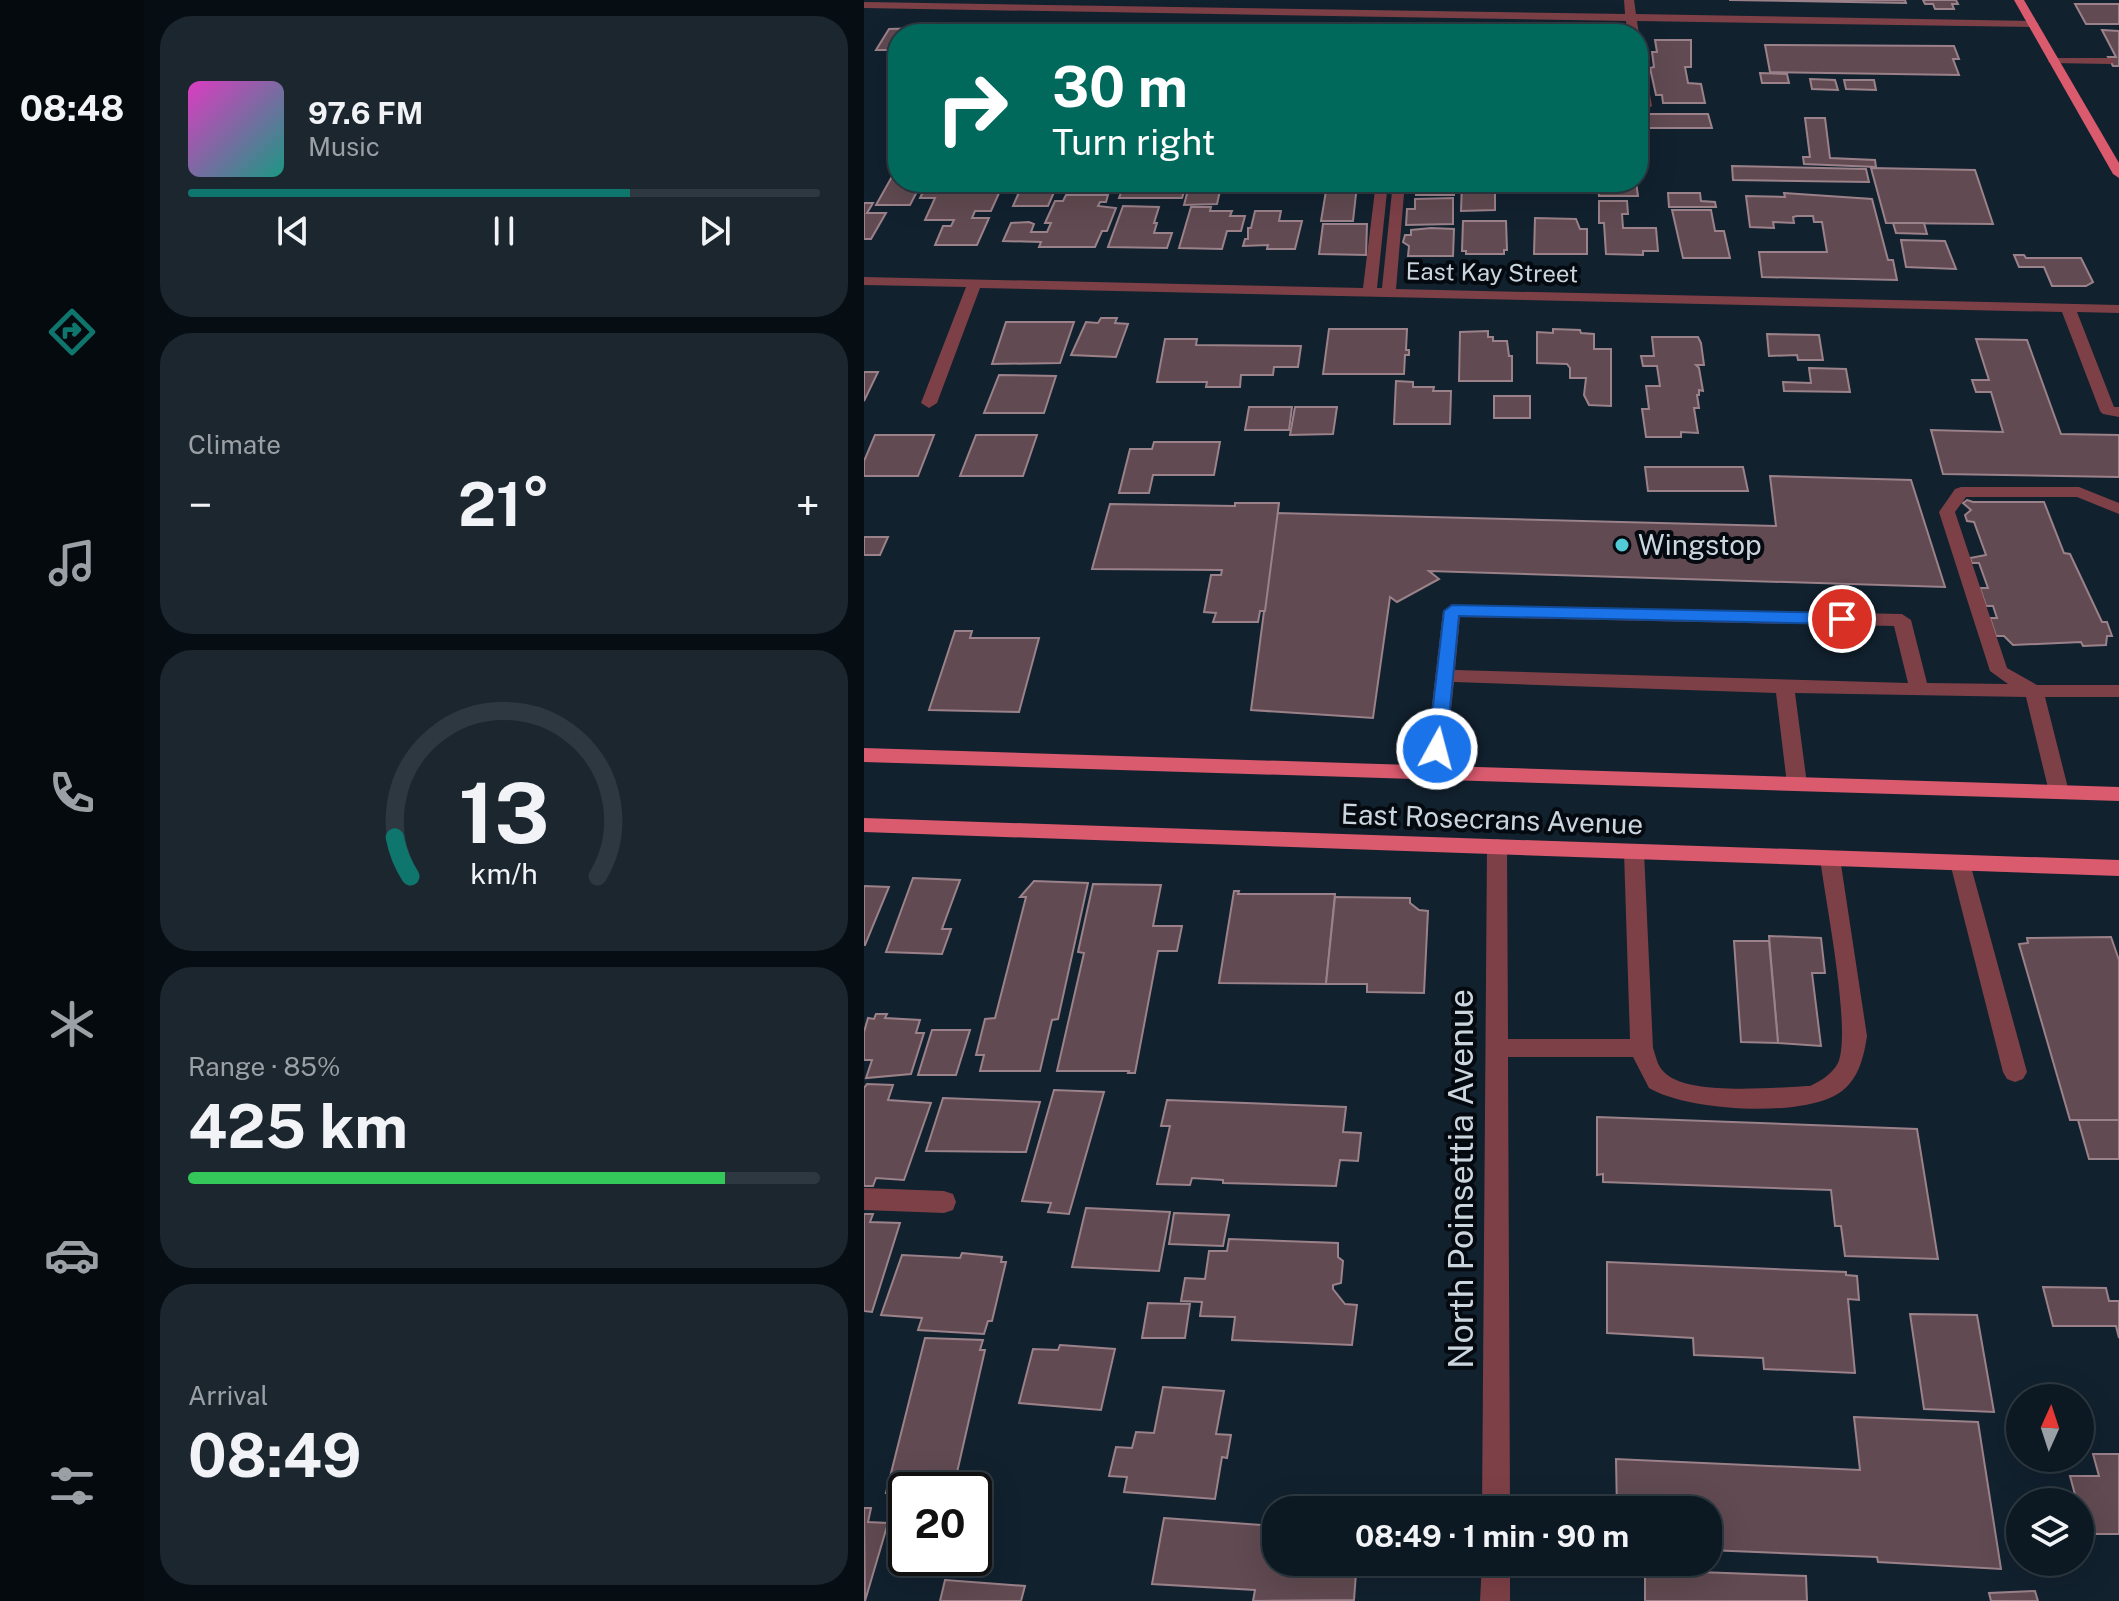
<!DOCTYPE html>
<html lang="en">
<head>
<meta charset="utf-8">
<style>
	body { margin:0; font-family:"Public Sans",sans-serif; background:#1b262f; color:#f1f3f6; height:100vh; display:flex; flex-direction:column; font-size:30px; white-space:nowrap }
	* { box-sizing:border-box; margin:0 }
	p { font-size:26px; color:#9aa0a5 }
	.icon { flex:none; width:44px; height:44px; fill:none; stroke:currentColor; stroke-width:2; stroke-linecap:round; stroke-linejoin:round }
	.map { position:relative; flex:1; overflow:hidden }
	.side { display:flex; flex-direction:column; gap:16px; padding:16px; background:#070e13; width:720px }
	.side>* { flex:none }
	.banner { position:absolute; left:24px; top:24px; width:760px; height:168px; border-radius:32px; box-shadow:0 8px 32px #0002,0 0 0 2px #2d3840; background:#00695c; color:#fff; overflow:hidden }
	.needle { width:52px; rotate:3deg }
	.buttons { position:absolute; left:1142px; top:1384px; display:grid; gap:16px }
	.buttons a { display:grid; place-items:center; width:88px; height:88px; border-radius:50%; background:#0d1922; box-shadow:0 8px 32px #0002,0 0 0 2px #2d3840; font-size:40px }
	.speed { position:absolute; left:24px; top:1472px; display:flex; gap:16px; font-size:40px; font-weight:700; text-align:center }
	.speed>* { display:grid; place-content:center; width:104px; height:104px; border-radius:50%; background:#0d1922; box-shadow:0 8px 32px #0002,0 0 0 2px #2d3840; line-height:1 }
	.speed .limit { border:4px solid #111; border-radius:12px; background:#fff; color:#111 }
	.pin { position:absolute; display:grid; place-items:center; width:68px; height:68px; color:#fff; margin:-34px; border:4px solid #fff; border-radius:50%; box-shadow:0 2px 8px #0007 }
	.me { position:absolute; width:88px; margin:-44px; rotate:7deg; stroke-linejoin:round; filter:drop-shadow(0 0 6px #0008) }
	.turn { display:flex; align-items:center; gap:28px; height:168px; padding:0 32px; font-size:36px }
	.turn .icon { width:104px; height:104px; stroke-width:2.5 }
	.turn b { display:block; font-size:56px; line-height:68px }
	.big { font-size:60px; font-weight:700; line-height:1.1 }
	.side .card { flex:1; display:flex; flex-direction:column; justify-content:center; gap:12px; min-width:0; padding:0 28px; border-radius:32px; background:#1b262f }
	.side .dial { align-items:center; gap:0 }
	.dial svg { height:208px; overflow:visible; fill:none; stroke:#2d3840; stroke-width:7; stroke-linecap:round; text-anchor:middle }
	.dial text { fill:#f1f3f6; stroke:none }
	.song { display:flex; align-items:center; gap:24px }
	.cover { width:96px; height:96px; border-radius:12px; background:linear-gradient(135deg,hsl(310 70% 55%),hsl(170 70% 35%)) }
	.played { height:8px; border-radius:4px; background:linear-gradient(90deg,#0f766e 70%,#2d3840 70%) }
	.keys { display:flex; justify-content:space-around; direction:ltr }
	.heat { display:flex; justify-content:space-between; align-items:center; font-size:44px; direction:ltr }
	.charge { height:12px; border-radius:6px; background:linear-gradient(90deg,#34c759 85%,#2d3840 0) }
	.trip { position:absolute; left:398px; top:1496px; width:460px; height:80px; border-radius:32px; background:#0d1922; box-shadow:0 8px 32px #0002,0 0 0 2px #2d3840; font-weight:700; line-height:80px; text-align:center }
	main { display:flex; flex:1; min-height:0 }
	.tabs { display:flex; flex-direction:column; width:144px; justify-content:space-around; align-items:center; background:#050a0e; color:#9aa0a5 }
	.tabs .icon { width:56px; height:56px }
	.tabs .current { color:#0f766e }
	.tabs b { font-size:36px; color:#f1f3f6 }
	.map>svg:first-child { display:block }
	.building { fill:#614a51; stroke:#9b8189; stroke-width:2 }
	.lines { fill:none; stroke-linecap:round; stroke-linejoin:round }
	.minor { fill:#7d4047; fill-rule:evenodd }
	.major { fill:#da5a6e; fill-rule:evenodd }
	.route { fill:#1a73e8; stroke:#114b97; stroke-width:2 }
	.poi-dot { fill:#52cbd7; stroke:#040a0f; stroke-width:3 }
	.labels { text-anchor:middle; stroke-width:8; stroke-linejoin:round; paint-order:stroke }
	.far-street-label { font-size:24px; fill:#cbd5de; stroke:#040a0f }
	.poi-label { font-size:28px; fill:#cbd5de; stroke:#040a0f; text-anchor:start }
	.street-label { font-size:28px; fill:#cbd5de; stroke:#040a0f }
	.near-street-label { font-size:34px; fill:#cbd5de; stroke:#040a0f }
</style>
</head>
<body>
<main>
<nav class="tabs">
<b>08:48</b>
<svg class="icon current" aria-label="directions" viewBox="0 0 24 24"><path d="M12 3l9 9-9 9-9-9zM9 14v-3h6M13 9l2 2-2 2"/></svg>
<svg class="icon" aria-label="music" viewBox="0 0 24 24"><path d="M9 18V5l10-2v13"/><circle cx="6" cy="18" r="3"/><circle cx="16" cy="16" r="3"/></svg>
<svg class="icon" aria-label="phone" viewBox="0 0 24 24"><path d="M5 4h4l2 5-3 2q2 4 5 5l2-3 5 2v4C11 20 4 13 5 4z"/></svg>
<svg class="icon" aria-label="climate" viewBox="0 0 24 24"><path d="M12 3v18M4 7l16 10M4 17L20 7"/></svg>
<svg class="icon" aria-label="car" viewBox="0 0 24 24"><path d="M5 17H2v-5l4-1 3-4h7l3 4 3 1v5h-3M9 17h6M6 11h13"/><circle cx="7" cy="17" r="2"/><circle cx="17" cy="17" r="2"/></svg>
<svg class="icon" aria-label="filters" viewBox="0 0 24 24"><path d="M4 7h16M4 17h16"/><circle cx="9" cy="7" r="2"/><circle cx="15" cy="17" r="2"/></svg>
</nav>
<section class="side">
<div class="card">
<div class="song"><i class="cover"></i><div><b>97.6 FM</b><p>Music</p></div></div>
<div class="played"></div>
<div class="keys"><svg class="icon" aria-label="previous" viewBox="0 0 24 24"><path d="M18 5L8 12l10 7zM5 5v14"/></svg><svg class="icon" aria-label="pause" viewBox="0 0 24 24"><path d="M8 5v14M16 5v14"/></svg><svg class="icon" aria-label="next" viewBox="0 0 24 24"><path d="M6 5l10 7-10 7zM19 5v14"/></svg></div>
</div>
<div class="card"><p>Climate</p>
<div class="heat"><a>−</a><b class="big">21°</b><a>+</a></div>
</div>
<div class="card dial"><svg viewBox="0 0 100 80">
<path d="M14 69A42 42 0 1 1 86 69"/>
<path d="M14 69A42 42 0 0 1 8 54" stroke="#0f766e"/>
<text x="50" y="56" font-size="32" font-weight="700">13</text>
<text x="50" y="72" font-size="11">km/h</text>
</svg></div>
<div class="card"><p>Range · 85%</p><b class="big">425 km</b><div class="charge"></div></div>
<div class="card"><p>Arrival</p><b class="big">08:49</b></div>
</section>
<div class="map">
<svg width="1255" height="1601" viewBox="0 0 1255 1601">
	<rect width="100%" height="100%" fill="#11212e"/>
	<!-- building -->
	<g class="building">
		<path d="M865 0H1041L1042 3Z"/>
		<path d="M1059 0H1092L1094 4H1088L1090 9H1071L1069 4H1061Z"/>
		<path d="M1211 4H1255V24H1222Z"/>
		<path d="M61 28 58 34H34V48L30 50H12L25 29Z"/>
		<path d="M139 29H190L188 34H136Z"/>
		<path d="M1238 30 1255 31V66H1249L1244 57H1252Z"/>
		<path d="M791 40H827V67H821L824 83 837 84 841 103H799L798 95H792L786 68 790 67 788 52H793Z"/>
		<path d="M901 45 1090 46 1095 59H1089L1095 75 906 72Z"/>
		<path d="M896 73 923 74 925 83H898Z"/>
		<path d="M946 79 971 80 974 90 948 89Z"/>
		<path d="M980 80H1010L1012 90 982 89Z"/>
		<path d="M774 114H844L848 128H774Z"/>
		<path d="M941 118H961L966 158 1011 160 1012 167 940 164 939 157H946Z"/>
		<path d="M868 166 1002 169 1005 182 869 180Z"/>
		<path d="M1007 168 1111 170 1129 224 1022 223Z"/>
		<path d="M30 173H34V182H58L46 205H12Z"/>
		<path d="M64 182H140L127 211H111L108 218H125L113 245H71L79 226H87L90 220H61L71 198H56Z"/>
		<path d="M261 182H323L318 198H255Z"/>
		<path d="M326 182H358L353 204 320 205Z"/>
		<path d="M545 182H590V195H552V188L545 185Z"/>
		<path d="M598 182H637H631V210L597 211Z"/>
		<path d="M734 182H772L774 196H735Z"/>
		<path d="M463 185H493L489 221H457Z"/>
		<path d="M156 190H191L184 206H149Z"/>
		<path d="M804 193H836L837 201 851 202 852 207H805Z"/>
		<path d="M920 193 1008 199 1024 260H1029L1033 280 898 277 895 252H963L958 222H950L949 216H933L929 217 930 223 909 222 910 228 886 227 882 196 921 197Z"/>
		<path d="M202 195H244L242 202H236L234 206 252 208 243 231H238L231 247H175L177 242 139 241 147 223 165 222 170 224 167 232H183L187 223H181L191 201H199Z"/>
		<path d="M589 198V224L542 225 543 209H551V199Z"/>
		<path d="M735 201H763L764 214H758L759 228H792L794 251H779V255L742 254 740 223H735Z"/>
		<path d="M0 203H9L3 213H22L7 239H0Z"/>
		<path d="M259 206 295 207 290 223H293L290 233H308L303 248 244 247Z"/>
		<path d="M327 207H347L346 211H368L366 216H381L377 231H363L358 249 315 248Z"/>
		<path d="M808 210H847L851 231H860L866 258H819Z"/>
		<path d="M391 211H417L415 221H438L431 249H403L404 245 379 246 381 239H384V228H387Z"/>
		<path d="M671 218 712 219 716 229H723V254H670Z"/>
		<path d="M599 221H642L643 250H640V254H602V251H598Z"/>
		<path d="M1029 223H1060L1063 234 1032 233Z"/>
		<path d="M459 224H503L502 255 455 254Z"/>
		<path d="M567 228 590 229 589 256H544L545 246 539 242 541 235H547V230Z"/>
		<path d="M1037 240 1081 241 1092 269 1042 267Z"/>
		<path d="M1150 255H1160L1162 258H1217L1229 282 1222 286H1188L1180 267H1155Z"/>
		<path d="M237 318H253L251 323 264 324 252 357 207 355 222 322 234 323Z"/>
		<path d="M142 322H210L196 363 128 364Z"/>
		<path d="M465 329H543L542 350H545V355H541L540 374H459Z"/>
		<path d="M689 329 716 330 717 333 730 334V349H747V406L725 405 720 395 722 378H706V368L703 364 673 363V332L689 333Z"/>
		<path d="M624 331V337H629V341H643L645 356H648V381H595L596 332Z"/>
		<path d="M903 334 955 335 959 360H934L933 355 905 356Z"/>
		<path d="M788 337H834L837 343 840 365H832L835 368 839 391 835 390V395H833L835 408H830L834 433 817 432V437H782L778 409H785L782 386H796L793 366H779L777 356H790Z"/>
		<path d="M301 339H333L332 345 437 346 434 367H410L409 375H377L376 387H342L343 382H293Z"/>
		<path d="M1112 339 1163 340 1197 434 1255 435V477L1079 474 1067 430 1139 432 1127 392H1112L1108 380H1125Z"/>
		<path d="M945 368 982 369 986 392 920 391 919 382 947 383Z"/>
		<path d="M0 372H14L0 401Z"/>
		<path d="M135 375 192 376 180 413H120Z"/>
		<path d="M532 381 549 382V387H570L569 391H587L586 424H530Z"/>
		<rect x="630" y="396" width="36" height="22"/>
		<path d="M385 407H428L425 430H381Z"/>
		<path d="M431 407H473L469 434 426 435Z"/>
		<path d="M11 435H70L54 476H0V461Z"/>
		<path d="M112 435H173L159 476H96Z"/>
		<path d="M290 442H356L350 475H289L285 493H255L266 449H288Z"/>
		<path d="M781 467H879L884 491H784Z"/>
		<path d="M906 476 1047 480 1081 587 565 571 575 579 533 602 526 597 509 718 387 710 413 513 912 526Z"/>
		<path d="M1103 500 1109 502H1180L1200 553 1206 554 1238 622H1243L1248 636H1243L1242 645 1219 646 1217 642 1149 645 1140 636H1132L1126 618H1133L1129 606H1122L1116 588H1124L1115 563H1108L1106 558 1122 555 1110 522 1103 521 1101 515 1107 510 1099 503Z"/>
		<path d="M371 503H415L401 611H396L394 622H349L352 613 340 612 347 575H357L358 570 228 569 246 504 371 506Z"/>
		<path d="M0 537H24L16 555H0Z"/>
		<path d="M91 631H108L106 638H175L155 712 65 710Z"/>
		<path d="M49 878 96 880 78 929H87L78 954 22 952Z"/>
		<path d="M170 881 224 883 194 1019 188 1020 176 1071H116L120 1055H112L121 1019 131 1018 162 897H156Z"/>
		<path d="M229 884 297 885 289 926H318L313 951H294L271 1073H264L265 1071H193L220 953 214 952Z"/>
		<path d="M0 886 25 887 1 945H0Z"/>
		<path d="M370 891H375L374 894H471L462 984 355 983Z"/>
		<path d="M471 897 546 898V903L555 910 564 911 560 993 503 992V984H462Z"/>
		<path d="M905 936 957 938 961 973H948L957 1046 914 1043Z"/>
		<path d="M1247 937 1255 960V1120H1206L1155 944 1164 943 1163 938Z"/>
		<path d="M870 941H905L914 1043 877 1042Z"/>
		<path d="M12 1014H23L21 1018 56 1020 52 1033H60L47 1074 2 1078 8 1060H0V1032L4 1018 10 1019Z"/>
		<path d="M68 1030H106L92 1075H54Z"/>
		<path d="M3 1084 29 1085 24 1100 67 1103 40 1180 12 1178 9 1186H0V1088Z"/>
		<path d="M190 1090 240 1092 205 1214 184 1212 187 1203 158 1201Z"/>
		<path d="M79 1098 176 1102 162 1152 62 1151Z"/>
		<path d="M303 1100 482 1107 479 1132 497 1133 494 1161 476 1160 472 1186 359 1183V1180L328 1178 326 1185 293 1184 306 1126H297Z"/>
		<path d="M733 1117 1053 1129 1074 1259 981 1256 977 1226H971L967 1190 739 1182V1174L733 1175Z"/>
		<path d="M1214 1120H1255V1159H1225Z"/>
		<path d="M222 1208 306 1212 295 1271 208 1267Z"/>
		<path d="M310 1213 365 1215 359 1246 305 1244Z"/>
		<path d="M0 1214H9L6 1222 36 1223 8 1312 0 1311Z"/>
		<path d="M365 1239 474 1243V1257L479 1261 477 1283 469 1285V1289L481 1304 493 1305 488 1345 368 1340 371 1317 336 1316 338 1302 317 1301 321 1278 341 1279 345 1251H363Z"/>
		<path d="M98 1253 138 1257 137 1262H142L128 1321H124L120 1334 54 1330 58 1318 17 1315 38 1255 96 1258Z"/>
		<path d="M743 1262 982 1272V1275L993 1276 995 1300 984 1299 991 1373 900 1369 899 1358 830 1355 829 1338 743 1333Z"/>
		<path d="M1179 1287 1242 1288 1245 1301H1255V1338L1252 1326H1189Z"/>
		<path d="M284 1303 326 1304 321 1338H278Z"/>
		<path d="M1046 1314 1113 1315 1130 1412 1060 1409Z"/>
		<path d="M61 1338 119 1340 116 1350H121L89 1490 22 1493Z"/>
		<path d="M196 1345 251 1349 237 1410 155 1403 169 1349 194 1350Z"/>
		<path d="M299 1387 360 1391 352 1434 367 1435 363 1458 358 1457 351 1499 260 1492 263 1477 245 1476 252 1447 268 1448 272 1432 290 1433Z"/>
		<path d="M990 1417 1114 1422 1137 1569 1014 1562 1013 1557 844 1550V1510H753L752 1459 996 1470Z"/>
		<path d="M1229 1454H1255V1534H1220L1216 1502H1213L1206 1476H1235Z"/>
		<path d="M0 1508H7L4 1522 24 1523 1 1601Z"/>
		<path d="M300 1518 412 1526V1562H480L479 1573H492L490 1600 389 1601 391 1590 288 1584Z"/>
		<path d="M781 1570 942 1576 943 1601H781Z"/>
		<path d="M81 1580 161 1586 157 1601H76Z"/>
		<path d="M1171 1591 1174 1601H1127L1125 1593Z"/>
	</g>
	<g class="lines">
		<!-- minor -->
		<g class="minor">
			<path d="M760 0H770L772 14 1169 21 1175 24 1169 27 773 21 775 34 774 35 763 34 762 21 0 8V2L761 14Z"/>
			<path d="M774 58 780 61 788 106 782 110 776 106Z"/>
			<path d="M1190 58H1246L1252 61 1246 64 1186 63 1184 61Z"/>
			<path d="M512 182H524L513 288H518L529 182H541L532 289 1255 305V313L1213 312 1250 407H1255V417L1239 414 1236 411 1198 312 116 288 73 403 65 408 57 403 102 287 0 285V277L499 288Z"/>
			<path d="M1097 487H1215L1255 503V514L1213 497H1102L1091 512 1143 668 1173 685H1255V697H1181L1205 792 1202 797 1195 799 1185 792 1162 697 931 693 943 784 933 791 923 784 912 693 590 682 580 773 570 780 560 773 579 611 588 605 1038 614 1047 620 1063 683 1144 684 1126 671 1075 512 1091 489ZM596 617 1030 626 1044 683 591 670Z"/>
			<path d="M633 839 640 842 643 847 644 1039H766L760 852 763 847H777L780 852 789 1048C792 1056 793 1065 799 1071 821 1097 913 1087 946 1086 957 1081 968 1074 974 1063 988 1031 961 899 956 858L959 853H973L976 858 1003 1036C1000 1056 995 1078 978 1091 942 1119 823 1111 785 1088L769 1057H644L646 1510H618L623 847 626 842Z"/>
			<path d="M1096 855 1103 858 1106 863 1163 1072 1159 1079 1151 1082 1143 1079 1139 1072 1086 863 1089 858Z"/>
			<path d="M0 1188 80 1191 89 1194 92 1202 89 1210 80 1213 0 1210Z"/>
			<path d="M618 1562H646V1601H616Z"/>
		</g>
		<!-- major -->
		<g class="major">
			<path d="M1150 0H1160L1255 163V178L1249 174Z"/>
			<path d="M0 748 1255 787V801L0 762Z"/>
			<path d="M0 818 1255 860V876L0 832Z"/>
		</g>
	</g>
	<!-- route -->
	<path class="route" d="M588 605 978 613 986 619 978 624 595 616 582 749 573 755 564 749 580 611Z"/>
	<!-- markers -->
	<circle class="poi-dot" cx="758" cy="545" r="8"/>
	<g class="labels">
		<!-- far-street labels -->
		<g class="far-street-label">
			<text transform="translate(628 273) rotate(1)" y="8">East Kay Street</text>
		</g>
		<!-- poi labels -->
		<g class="poi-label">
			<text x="774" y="555">Wingstop</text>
		</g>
		<!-- street labels -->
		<g class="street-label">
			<text transform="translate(628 819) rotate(2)" y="10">East Rosecrans Avenue</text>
		</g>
		<!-- near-street labels -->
		<g class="near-street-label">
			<text transform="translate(597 1179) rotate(-90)" y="12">North Poinsettia Avenue</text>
		</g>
	</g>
</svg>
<div class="buttons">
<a><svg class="needle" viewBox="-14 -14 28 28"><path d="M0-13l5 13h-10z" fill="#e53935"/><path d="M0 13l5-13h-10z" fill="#9aa0a5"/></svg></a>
<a><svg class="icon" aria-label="layers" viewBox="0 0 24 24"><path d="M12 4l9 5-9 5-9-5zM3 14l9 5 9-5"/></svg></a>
</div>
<div class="speed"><div class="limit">20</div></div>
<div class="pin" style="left:978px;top:619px;background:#d93025"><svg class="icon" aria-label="arrive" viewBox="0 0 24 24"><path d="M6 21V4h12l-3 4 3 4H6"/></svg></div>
<svg class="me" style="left:573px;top:749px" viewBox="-20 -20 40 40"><circle r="17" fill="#1a73e8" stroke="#fff" stroke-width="3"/><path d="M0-11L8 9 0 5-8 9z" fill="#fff"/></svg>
<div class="trip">08:49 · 1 min · 90 m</div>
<div class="banner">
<div class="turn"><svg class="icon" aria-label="right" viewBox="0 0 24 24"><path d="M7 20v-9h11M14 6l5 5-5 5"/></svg><div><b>30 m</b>Turn right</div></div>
</div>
</div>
</main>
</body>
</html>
